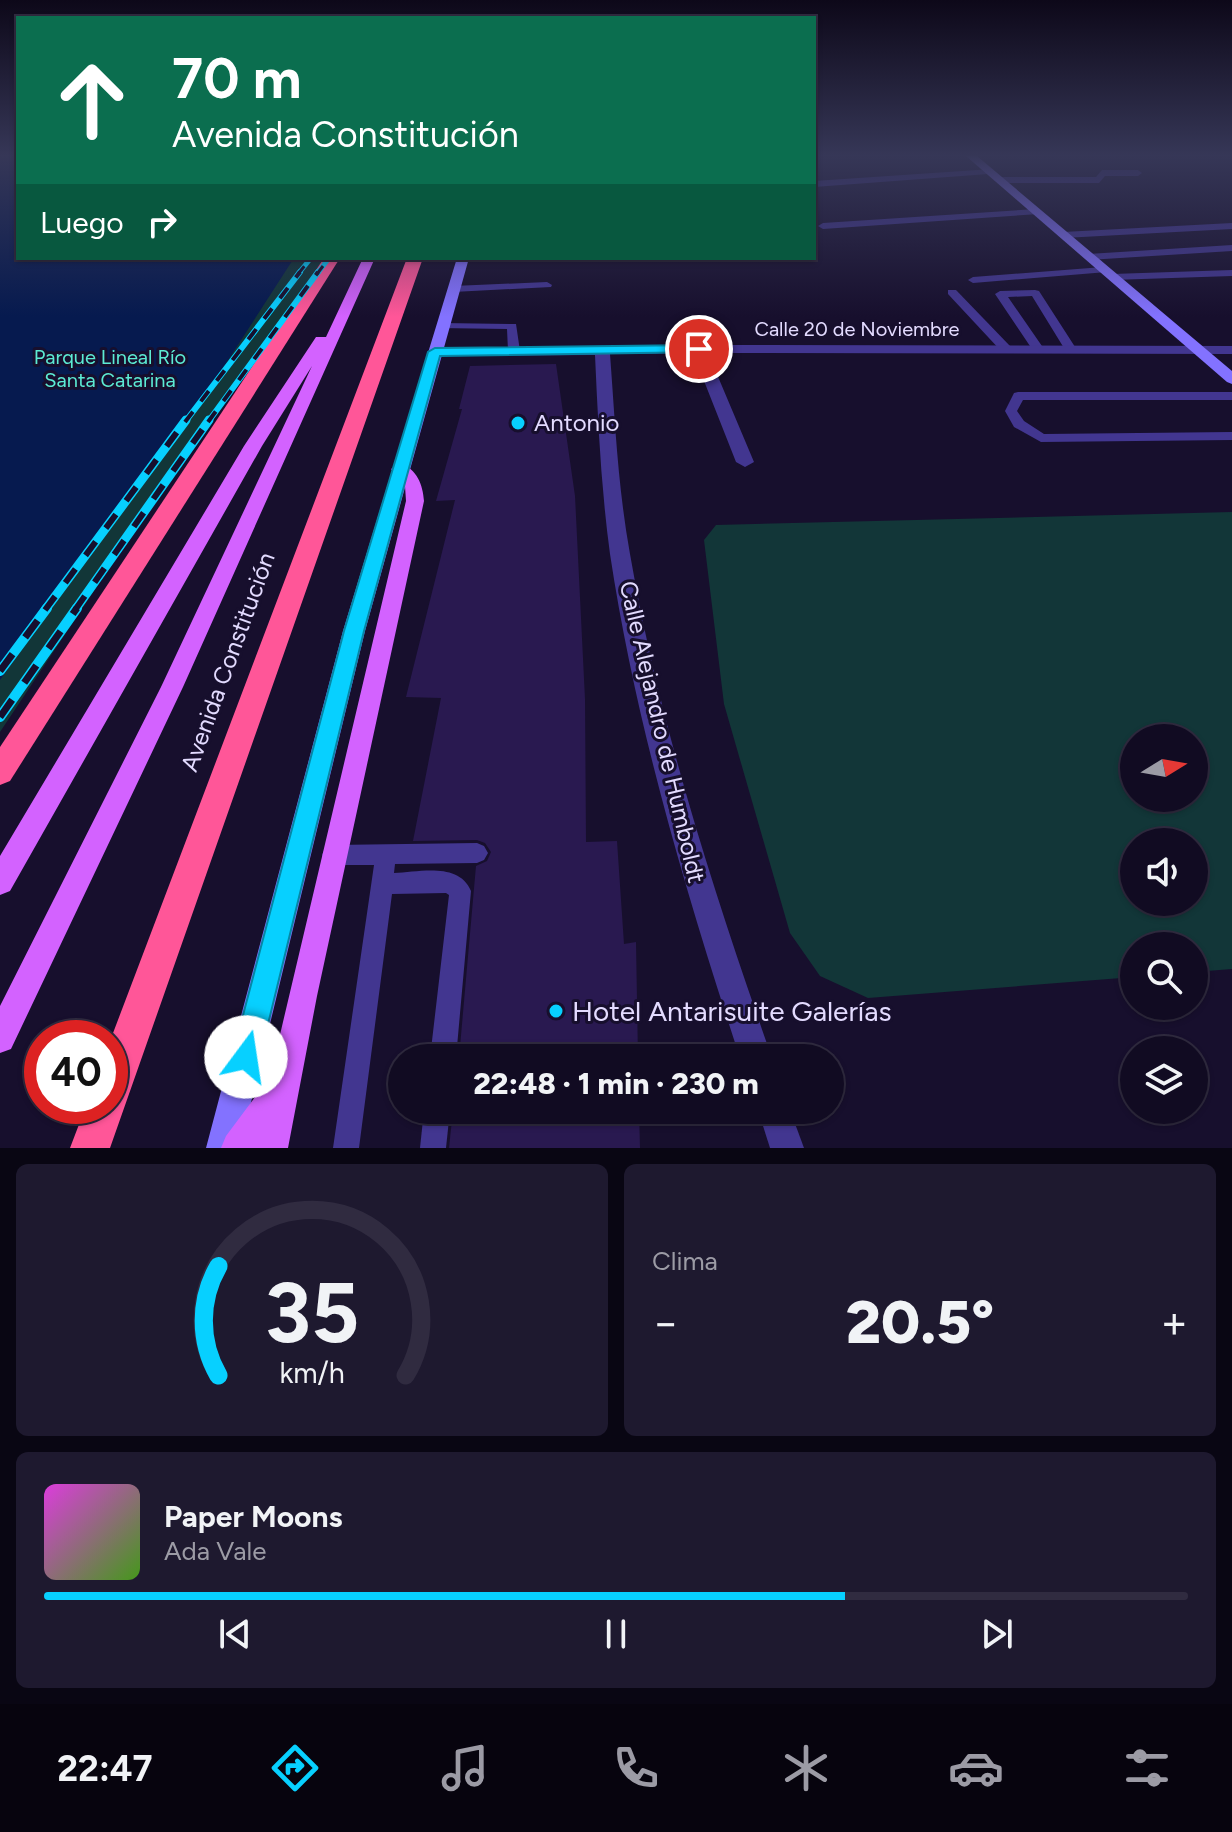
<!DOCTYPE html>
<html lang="es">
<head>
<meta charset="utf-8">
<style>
	body { margin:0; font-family:Figtree,sans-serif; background:#1e192f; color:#f1f3f6; height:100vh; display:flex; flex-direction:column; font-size:30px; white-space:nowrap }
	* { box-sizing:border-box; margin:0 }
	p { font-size:26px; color:#9c9ba5 }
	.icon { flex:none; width:44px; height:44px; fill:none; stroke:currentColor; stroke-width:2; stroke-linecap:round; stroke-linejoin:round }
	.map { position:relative; height:1148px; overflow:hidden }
	.side { display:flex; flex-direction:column; gap:16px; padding:16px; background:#090613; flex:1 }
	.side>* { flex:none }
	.guide { position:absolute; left:16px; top:16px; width:800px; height:244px; border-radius:0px; box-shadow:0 2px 6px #0004,0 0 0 2px #302b40; background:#0b6e4f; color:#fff; overflow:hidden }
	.needle { width:52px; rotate:79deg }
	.controls { position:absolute; left:1120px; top:724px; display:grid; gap:16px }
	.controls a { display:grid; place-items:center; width:88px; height:88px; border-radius:50%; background:#110b22; box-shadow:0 2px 6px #0004,0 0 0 2px #302b40; font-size:40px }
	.speed { position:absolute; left:24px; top:1020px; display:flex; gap:16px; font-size:40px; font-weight:700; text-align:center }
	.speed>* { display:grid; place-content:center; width:104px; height:104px; border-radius:50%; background:#110b22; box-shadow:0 2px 6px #0004,0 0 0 2px #302b40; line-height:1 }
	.speed .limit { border:12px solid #d22; background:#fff; color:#111 }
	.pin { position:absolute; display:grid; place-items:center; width:68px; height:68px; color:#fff; margin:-34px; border:4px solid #fff; border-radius:50%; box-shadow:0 2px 8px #0007 }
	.me { position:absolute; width:88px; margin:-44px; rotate:14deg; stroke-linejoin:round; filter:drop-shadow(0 0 6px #0008) }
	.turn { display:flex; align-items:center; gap:28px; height:168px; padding:0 24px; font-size:36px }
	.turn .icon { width:104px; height:104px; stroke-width:2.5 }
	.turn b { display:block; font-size:56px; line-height:68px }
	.then { display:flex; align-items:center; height:76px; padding:0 24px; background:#0003; gap:16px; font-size:30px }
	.big { font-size:60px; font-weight:800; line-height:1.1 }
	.side .widget { flex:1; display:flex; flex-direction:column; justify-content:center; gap:12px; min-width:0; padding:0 28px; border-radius:12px; background:#1e192f }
	.side .dial { align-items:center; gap:0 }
	.dial svg { height:208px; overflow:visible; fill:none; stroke:#302b40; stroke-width:7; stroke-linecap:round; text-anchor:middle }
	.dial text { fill:#f1f3f6; stroke:none }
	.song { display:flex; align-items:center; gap:24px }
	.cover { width:96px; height:96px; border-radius:12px; background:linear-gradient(135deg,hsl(300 70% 55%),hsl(100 70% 35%)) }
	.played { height:8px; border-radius:4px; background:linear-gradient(90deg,#07d0ff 70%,#302b40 70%) }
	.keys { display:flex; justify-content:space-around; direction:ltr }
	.heat { display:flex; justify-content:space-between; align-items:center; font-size:44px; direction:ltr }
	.side .tiles { flex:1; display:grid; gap:16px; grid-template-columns:1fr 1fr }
	.widget:last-child { grid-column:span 2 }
	.trip { position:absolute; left:388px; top:1044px; width:456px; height:80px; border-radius:40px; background:#110b22; box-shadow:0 2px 6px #0004,0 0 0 2px #302b40; font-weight:800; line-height:80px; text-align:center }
	.tabs { display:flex; height:128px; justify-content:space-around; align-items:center; background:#07040e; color:#9c9ba5 }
	.tabs .icon { width:56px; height:56px }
	.tabs .on { color:#07d0ff }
	.tabs b { font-size:36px; color:#f1f3f6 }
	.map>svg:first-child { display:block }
	.green { fill:#123638; fill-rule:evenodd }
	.water { fill:#061a4f }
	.building { fill:#291950 }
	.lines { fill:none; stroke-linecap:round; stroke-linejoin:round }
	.lane { fill:#423690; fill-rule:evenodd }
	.street { fill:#423690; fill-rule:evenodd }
	.secondary { fill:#8372ff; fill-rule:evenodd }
	.primary { fill:#d362ff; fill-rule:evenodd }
	.highway { fill:#ff5698; fill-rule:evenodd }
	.rail-far3-casing { stroke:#07d0ff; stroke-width:5 }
	.rail-far2-casing { stroke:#07d0ff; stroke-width:6 }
	.rail-far1-casing { stroke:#07d0ff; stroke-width:9 }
	.rail-casing { stroke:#07d0ff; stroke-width:10 }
	.rail-far3 { stroke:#170f2d; stroke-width:3; stroke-dasharray:10; stroke-linecap:butt }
	.rail-far2 { stroke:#170f2d; stroke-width:4; stroke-dasharray:13; stroke-linecap:butt }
	.rail-far1 { stroke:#170f2d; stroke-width:6; stroke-dasharray:17; stroke-linecap:butt }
	.rail { stroke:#170f2d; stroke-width:7; stroke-dasharray:21; stroke-linecap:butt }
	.route { fill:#07d0ff; stroke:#0587a6; stroke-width:2 }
	.poi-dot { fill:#07d0ff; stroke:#170f2d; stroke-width:3 }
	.labels { text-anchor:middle; stroke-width:6; stroke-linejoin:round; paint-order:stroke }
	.far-street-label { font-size:20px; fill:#e3dbff; stroke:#170f2d }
	.far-park-label { font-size:20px; fill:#5cebd4; stroke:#170f2d }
	.poi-label { font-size:24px; fill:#e3dbff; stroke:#170f2d; text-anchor:start }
	.street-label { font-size:24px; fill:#e3dbff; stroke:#170f2d }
	.near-poi-label { font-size:28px; fill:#e3dbff; stroke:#170f2d; text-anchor:start }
</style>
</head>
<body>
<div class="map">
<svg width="1232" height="1148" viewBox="0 0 1232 1148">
	<rect width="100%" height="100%" fill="#170f2d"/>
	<!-- green -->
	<g class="green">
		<path d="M0 156H18V258H325L219 403 0 732Z"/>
		<path d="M1232 512V969L1194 972V946H1134V977L868 998 820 976 790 933 724 704 704 540 716 525ZM1134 738H1194V798H1134ZM1134 842H1194V902H1134Z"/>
	</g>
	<!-- water -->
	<path class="water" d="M0 156H18V258H294L225 365 0 680Z"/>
	<!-- building -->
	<g class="building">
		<path d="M556 364 575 496 585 699 586 842 617 841 624 944 636 942 638 1058H459L476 866 487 861 491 852 485 843 477 840 413 841 441 698 406 697 455 500 436 501 462 409H459L470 366Z"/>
		<path d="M453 1110H639L640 1148H449Z"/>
	</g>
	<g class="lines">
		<!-- lane -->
		<g class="lane">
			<path d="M1102 170H1138L1142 173 1138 176H1105L1099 183H998L994 180 998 177H1096Z"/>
			<path d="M1036 209 1039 210V214L823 229 818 226 823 223Z"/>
			<path d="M1232 223V229L1063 238 1058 235 1063 232Z"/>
			<path d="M1232 245V251L1088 260 1083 257 1088 254Z"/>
			<path d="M1103 267 1107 268V272L973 283 968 280 973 277Z"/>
			<path d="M1232 270V276L1112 280 1107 277 1112 274Z"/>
			<path d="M547 282 552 285 551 287 453 292 448 289 453 286Z"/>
			<path d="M948 290H956L1010 346V352H1002L948 294Z"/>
			<path d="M1035 290 1039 291 1077 350 1075 353H1067L1032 296 1008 297 1044 349 1042 352H1034L995 294 1000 291Z"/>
			<path d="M442 323 516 324 520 351 514 355 508 351 507 329 438 328V324Z"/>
			<path d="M1018 392H1232V400H1023L1017 411 1024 421 1044 434 1232 432V440L1041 442 1014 427 1005 411 1014 393Z"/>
			<path d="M477 843 484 846 488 853 484 860 477 863 395 864 394 873C420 872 459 862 471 891L456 1058H430L449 895 446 893 392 894 359 1148H333L374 865H333L325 862 322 855 325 848 333 845Z"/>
			<path d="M424 1110H450L446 1148H420Z"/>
		</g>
		<!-- street -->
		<g class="street">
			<path d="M992 169V173L988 174 814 187V181Z"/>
			<path d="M699 345 1232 346V354L708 353 754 462 745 467 736 462 693 353 610 354C615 421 618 488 630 554 660 727 714 893 772 1058H740C686 893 636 726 610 554 601 488 598 421 595 355L435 356 428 352 435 348Z"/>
			<path d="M758 1110H790L804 1148H770Z"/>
		</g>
		<!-- secondary -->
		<g class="secondary">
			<path d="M966 156H977L1232 371V384L1227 382Z"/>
			<path d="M457 258H469L365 631 240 1148H206L343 631Z"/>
		</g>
		<!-- primary -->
		<g class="primary">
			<path d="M363 258H375L183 687 11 1049 0 1053V1006L161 687 312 366 262 446 10 891 0 895V856L244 446 316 337H326Z"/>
			<path d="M400 463C417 469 423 485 424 501L317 996 288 1148H221L226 1136 270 1077 406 501 405 486 391 469Z"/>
		</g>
		<!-- highway -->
		<g class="highway">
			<path d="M324 258H340L10 781 0 785V747Z"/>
			<path d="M407 258H423L110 1148H70L86 1106H110V1041Z"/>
		</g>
		<!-- rail-far3 casing -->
		<g class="rail-far3-casing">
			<g id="rail-far3">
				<path d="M298 274 311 258"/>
				<path d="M317 274 329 258"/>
			</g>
		</g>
		<!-- rail-far2 casing -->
		<g class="rail-far2-casing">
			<g id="rail-far2">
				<path d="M185 422 300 272"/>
				<path d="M208 422 318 272"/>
			</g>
		</g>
		<!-- rail-far1 casing -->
		<g class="rail-far1-casing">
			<g id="rail-far1">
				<path d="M45 610 186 420"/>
				<path d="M75 610 209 420"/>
			</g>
		</g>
		<!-- rail casing -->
		<g class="rail-casing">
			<g id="rail">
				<path d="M0 671 47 608"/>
				<path d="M0 717 77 608"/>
			</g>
		</g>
		<!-- rail-far3 -->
		<use href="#rail-far3" class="rail-far3"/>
		<!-- rail-far2 -->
		<use href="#rail-far2" class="rail-far2"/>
		<!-- rail-far1 -->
		<use href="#rail-far1" class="rail-far1"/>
		<!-- rail -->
		<use href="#rail" class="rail"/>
	</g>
	<!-- sky -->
	<linearGradient id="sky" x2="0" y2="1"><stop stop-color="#0d0819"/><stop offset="0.49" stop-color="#363757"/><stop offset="1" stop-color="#363757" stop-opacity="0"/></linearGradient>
	<rect width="1232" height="317" fill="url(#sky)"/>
	<!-- route -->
	<path class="route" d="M699 345 704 346V352L440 356 364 631 260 1057 256 1067 246 1071 236 1067 232 1057 344 631 428 352 435 348Z"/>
	<!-- markers -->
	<g class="poi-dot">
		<circle cx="518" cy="423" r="8"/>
		<circle cx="556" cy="1011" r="8"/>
	</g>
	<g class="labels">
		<!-- far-street labels -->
		<g class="far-street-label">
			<text x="857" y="336">Calle 20 de Noviembre</text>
		</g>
		<!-- far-park labels -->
		<g class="far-park-label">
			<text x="110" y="364">Parque Lineal Río<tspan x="110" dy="23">Santa Catarina</tspan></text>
		</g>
		<!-- poi labels -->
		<g class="poi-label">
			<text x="534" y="431">Antonio</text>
		</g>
		<!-- street labels -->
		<g class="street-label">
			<text transform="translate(228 662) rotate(-70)" y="8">Avenida Constitución</text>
			<text transform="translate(662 732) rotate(77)" y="8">Calle Alejandro de Humboldt</text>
		</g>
		<!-- near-poi labels -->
		<g class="near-poi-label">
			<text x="572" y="1021">Hotel Antarisuite Galerías</text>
		</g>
	</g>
</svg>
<div class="controls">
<a><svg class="needle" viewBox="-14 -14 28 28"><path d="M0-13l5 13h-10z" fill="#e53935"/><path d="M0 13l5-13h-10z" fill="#9c9ba5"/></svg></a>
<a><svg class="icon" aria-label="sound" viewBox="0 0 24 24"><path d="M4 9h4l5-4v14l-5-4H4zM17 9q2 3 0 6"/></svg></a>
<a><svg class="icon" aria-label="search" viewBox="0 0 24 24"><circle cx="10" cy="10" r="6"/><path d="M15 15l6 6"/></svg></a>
<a><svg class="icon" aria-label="layers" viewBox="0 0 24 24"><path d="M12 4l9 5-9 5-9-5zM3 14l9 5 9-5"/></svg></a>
</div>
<div class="speed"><div class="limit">40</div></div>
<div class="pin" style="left:699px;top:349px;background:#d93025"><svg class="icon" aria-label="arrive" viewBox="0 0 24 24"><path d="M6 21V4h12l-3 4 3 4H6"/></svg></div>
<svg class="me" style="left:246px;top:1057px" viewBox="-20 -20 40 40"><circle r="19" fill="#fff"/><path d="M0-13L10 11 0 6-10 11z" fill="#07d0ff"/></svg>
<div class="trip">22:48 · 1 min · 230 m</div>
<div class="guide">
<div class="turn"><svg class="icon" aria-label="ahead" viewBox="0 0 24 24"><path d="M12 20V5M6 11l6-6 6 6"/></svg><div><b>70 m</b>Avenida Constitución</div></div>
<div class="then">Luego<svg class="icon" aria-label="right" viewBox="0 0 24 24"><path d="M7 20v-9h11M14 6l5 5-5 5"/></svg></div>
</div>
</div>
<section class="side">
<div class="tiles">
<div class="widget dial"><svg viewBox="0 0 100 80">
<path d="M14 69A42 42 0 1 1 86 69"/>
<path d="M14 69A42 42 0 0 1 14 27" stroke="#07d0ff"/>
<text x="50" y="56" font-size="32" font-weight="700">35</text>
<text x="50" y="72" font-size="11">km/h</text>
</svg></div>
<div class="widget"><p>Clima</p>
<div class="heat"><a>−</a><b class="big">20.5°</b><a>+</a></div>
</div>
<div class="widget">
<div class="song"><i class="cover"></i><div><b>Paper Moons</b><p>Ada Vale</p></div></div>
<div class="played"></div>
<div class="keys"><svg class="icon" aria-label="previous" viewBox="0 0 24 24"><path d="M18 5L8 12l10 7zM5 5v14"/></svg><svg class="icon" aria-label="pause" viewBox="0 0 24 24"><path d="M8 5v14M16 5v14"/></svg><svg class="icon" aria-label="next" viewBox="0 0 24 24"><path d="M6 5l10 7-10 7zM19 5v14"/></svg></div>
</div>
</div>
</section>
<nav class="tabs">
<b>22:47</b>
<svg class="icon on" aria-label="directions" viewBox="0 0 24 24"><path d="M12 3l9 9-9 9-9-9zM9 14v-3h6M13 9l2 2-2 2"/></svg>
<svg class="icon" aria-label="music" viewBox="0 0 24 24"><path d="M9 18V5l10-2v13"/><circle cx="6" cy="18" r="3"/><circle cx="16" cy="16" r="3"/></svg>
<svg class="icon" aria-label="phone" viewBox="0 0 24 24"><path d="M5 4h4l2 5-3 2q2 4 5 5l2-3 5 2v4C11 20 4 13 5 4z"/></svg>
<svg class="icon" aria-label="climate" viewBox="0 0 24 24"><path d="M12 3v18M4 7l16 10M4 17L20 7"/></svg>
<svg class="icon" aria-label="car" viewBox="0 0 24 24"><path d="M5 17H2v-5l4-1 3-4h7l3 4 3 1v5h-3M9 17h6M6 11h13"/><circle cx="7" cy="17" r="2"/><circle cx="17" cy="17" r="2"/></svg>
<svg class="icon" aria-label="filters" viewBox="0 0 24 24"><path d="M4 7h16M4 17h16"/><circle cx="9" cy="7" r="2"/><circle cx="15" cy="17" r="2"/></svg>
</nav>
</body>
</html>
